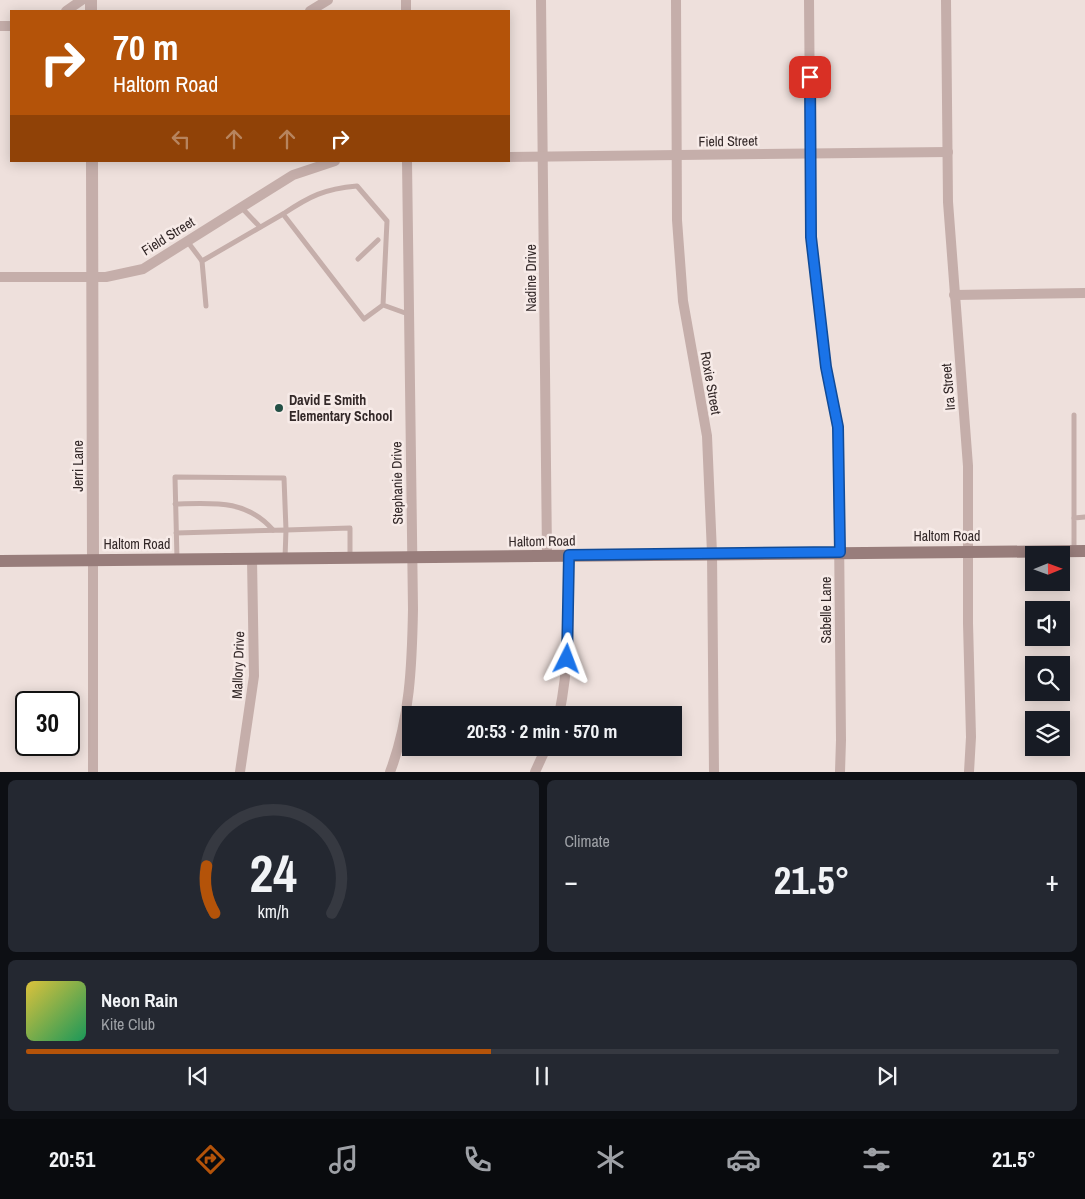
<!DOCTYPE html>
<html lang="en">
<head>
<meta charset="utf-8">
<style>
	body { margin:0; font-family:"Archivo Narrow",sans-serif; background:#242831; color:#f1f3f6; height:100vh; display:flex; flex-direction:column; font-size:19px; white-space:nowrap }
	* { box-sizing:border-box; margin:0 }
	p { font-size:16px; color:#9ea1a6 }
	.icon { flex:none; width:28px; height:28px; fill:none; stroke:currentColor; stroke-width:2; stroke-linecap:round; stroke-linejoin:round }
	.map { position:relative; height:772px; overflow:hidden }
	.side { display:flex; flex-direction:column; gap:8px; padding:8px; background:#0d0f14; flex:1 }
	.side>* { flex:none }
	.top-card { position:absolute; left:10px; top:10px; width:500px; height:152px; border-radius:0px; box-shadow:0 2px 12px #0003; background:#b45309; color:#fff; overflow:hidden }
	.needle { width:32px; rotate:89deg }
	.controls { position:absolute; left:1025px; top:546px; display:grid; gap:10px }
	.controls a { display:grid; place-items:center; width:45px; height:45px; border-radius:0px; background:#171b24; box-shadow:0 2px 12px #0003; font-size:25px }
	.speed { position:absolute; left:15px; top:691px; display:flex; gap:10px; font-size:25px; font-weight:700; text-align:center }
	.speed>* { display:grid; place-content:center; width:65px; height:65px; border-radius:50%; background:#171b24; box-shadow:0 2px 12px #0003; line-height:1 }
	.speed .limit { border:2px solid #111; border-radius:8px; background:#fff; color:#111 }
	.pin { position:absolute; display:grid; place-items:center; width:42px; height:42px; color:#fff; margin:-21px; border-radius:10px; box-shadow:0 2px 8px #0006 }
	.me { position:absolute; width:55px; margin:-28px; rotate:3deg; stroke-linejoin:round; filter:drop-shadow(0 0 4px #0008) }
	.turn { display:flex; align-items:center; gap:18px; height:105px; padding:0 20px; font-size:22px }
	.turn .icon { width:65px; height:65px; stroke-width:2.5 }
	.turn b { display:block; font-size:35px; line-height:42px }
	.lanes { display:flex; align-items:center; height:48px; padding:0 20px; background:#0003; justify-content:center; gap:25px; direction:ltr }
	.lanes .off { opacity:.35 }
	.big { font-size:38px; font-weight:800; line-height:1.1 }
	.side .widget { flex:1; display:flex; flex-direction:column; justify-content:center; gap:8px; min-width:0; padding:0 18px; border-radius:8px; background:#242831 }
	.side .dial { align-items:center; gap:0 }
	.dial svg { height:130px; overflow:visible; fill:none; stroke:#363941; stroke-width:7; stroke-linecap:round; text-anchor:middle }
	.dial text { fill:#f1f3f6; stroke:none }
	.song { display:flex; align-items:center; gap:15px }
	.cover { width:60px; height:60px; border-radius:8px; background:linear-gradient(135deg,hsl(50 70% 55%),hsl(150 70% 35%)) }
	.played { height:5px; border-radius:2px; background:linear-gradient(90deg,#b45309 45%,#363941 45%) }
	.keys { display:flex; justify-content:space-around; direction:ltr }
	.heat { display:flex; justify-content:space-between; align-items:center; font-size:28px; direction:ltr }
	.side .tiles { flex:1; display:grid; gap:8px; grid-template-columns:1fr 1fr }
	.widget:last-child { grid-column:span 2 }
	.trip { position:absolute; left:402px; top:706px; width:280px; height:50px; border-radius:0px; background:#171b24; box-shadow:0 2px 12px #0003; font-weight:800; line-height:50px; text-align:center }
	.dock { display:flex; height:80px; justify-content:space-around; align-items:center; background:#090b0e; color:#9ea1a6 }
	.dock .icon { width:35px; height:35px }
	.dock .active { color:#b45309 }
	.dock b { font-size:22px; color:#f1f3f6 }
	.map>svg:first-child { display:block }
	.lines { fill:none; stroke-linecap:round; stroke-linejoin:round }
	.service { stroke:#c5aeaa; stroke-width:5 }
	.minor { stroke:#c5aeaa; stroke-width:10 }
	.tertiary { stroke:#c5aeaa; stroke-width:12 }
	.secondary { stroke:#987d7b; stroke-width:12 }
	.route-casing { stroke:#114b97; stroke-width:12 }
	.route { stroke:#1a73e8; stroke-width:9 }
	.poi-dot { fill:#234f45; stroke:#f7ebe8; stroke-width:2 }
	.labels { text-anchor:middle; stroke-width:5; stroke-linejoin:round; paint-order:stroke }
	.street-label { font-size:14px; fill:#332828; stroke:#f7ebe8 }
	.poi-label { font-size:14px; font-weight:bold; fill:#332828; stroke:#f7ebe8; text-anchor:start }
</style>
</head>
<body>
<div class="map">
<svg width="1085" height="772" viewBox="0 0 1085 772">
	<rect width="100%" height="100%" fill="#eee0dc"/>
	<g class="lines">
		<!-- service -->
		<g class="service">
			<path d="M241 207 260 227"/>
			<path d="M187 241 202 261"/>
			<path d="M358 259 378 240"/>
			<path d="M383 305 364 319 283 214C310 196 324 189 357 186L387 221 383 305 408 314"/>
			<path d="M206 306 202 261 283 214"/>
			<path d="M175 504C213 503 246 499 273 530"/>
			<path d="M1074 518V415"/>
			<path d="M176 533 286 530 285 558"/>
			<path d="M1074 550V518L1085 517"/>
			<path d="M177 559 175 477 284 478 286 530 350 528V558"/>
		</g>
		<!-- minor -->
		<g class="minor">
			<path d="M406 0V11"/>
			<path d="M541 0 547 556"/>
			<path d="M676 0 677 220 683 301 707 436 712 553 714 772"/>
			<path d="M809 0 811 237 826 367 838 427 841 740 840 772"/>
			<path d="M946 0 948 202 968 466V623L971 737 969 772"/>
			<path d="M66 11 82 0"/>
			<path d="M310 11 328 0"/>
			<path d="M0 26H11"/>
			<path d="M509 157 948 152"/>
			<path d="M0 277H106L143 269 293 175 335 161"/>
			<path d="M954 295 1085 293"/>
			<path d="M93 559V772"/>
			<path d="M559 715C570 662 569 609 569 555"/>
			<path d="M240 772 254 676 252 559"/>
			<path d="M390 772C410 720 412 664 413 609L407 161"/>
			<path d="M535 772 546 748"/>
		</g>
		<!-- tertiary -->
		<g class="tertiary">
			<path d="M91 0V11"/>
			<path d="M92 161 93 559"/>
		</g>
		<!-- secondary -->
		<path class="secondary" d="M0 561 1085 551"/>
	</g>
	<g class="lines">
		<!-- route casing -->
		<g class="route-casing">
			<path id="route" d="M567 659 569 555 840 552 838 427 826 367 811 237 810 77"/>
		</g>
		<!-- route -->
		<use href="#route" class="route"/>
	</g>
	<!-- markers -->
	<circle class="poi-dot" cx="279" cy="408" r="5"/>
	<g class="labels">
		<!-- street labels -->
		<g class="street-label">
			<text transform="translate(728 141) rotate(-1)" y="5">Field Street</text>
			<text transform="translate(168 236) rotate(-32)" y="5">Field Street</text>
			<text transform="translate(531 278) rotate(-90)" y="5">Nadine Drive</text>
			<text transform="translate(711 383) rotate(80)" y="5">Roxie Street</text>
			<text transform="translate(948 387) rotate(-95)" y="5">Ira Street</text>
			<text transform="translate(78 466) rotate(-90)" y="5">Jerri Lane</text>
			<text transform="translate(397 483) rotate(-91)" y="5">Stephanie Drive</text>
			<text x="947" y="541">Haltom Road</text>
			<text transform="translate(542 541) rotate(-1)" y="5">Haltom Road</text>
			<text x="137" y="549">Haltom Road</text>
			<text transform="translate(826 610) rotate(-90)" y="5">Sabelle Lane</text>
			<text transform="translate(238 665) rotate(-88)" y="5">Mallory Drive</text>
		</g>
		<!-- poi labels -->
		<g class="poi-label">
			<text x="289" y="405">David E Smith<tspan x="289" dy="16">Elementary School</tspan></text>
		</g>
	</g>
</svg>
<div class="controls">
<a><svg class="needle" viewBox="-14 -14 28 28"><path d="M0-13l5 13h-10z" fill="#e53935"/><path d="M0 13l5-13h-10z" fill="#9ea1a6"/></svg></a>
<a><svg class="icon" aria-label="sound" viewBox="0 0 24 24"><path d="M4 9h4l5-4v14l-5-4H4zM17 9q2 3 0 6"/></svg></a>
<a><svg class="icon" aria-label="search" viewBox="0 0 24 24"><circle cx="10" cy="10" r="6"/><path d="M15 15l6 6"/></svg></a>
<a><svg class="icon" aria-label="layers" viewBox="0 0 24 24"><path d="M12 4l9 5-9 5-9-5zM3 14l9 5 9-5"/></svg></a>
</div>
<div class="speed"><div class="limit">30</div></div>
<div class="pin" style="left:810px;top:77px;background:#d93025"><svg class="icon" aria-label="arrive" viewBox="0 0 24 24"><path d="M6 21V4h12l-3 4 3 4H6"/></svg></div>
<svg class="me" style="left:567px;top:659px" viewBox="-20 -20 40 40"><path d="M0-17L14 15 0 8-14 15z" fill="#1a73e8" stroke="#fff" stroke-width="4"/></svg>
<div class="trip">20:53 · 2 min · 570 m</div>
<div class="top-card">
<div class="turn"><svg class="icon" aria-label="right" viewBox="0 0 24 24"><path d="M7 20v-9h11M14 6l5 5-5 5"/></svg><div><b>70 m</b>Haltom Road</div></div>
<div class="lanes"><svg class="icon off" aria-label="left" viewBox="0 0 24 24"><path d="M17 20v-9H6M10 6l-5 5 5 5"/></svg><svg class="icon off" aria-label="ahead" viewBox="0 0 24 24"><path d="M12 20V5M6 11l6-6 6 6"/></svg><svg class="icon off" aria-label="ahead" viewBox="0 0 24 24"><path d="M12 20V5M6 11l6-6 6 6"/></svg><svg class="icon" aria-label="right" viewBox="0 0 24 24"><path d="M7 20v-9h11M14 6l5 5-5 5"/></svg></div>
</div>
</div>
<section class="side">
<div class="tiles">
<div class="widget dial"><svg viewBox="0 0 100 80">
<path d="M14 69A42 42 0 1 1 86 69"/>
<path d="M14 69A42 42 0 0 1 9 40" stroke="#b45309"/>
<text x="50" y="56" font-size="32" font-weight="700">24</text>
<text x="50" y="72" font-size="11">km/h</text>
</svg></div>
<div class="widget"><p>Climate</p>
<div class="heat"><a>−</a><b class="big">21.5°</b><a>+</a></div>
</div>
<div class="widget">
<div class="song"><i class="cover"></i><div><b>Neon Rain</b><p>Kite Club</p></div></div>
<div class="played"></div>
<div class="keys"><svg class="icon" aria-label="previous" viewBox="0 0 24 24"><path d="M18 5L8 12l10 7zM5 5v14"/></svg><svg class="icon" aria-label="pause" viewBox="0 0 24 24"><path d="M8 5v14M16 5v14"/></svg><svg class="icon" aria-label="next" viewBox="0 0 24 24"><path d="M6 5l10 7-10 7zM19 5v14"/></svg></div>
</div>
</div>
</section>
<nav class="dock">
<b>20:51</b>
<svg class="icon active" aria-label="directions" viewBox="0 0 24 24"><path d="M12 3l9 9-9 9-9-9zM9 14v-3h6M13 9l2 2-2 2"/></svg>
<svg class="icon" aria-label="music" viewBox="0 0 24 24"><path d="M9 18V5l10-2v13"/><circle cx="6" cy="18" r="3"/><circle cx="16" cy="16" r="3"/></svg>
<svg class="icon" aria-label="phone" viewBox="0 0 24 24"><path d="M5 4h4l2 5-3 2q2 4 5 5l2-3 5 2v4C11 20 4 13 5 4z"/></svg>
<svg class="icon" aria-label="climate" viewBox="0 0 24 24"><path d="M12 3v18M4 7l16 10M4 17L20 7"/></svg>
<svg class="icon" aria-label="car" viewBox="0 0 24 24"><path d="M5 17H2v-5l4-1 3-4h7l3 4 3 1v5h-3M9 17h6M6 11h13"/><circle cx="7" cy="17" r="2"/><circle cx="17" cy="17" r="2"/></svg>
<svg class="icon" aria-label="filters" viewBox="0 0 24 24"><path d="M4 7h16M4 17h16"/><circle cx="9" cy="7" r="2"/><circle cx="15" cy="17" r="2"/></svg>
<b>21.5°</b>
</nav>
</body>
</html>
